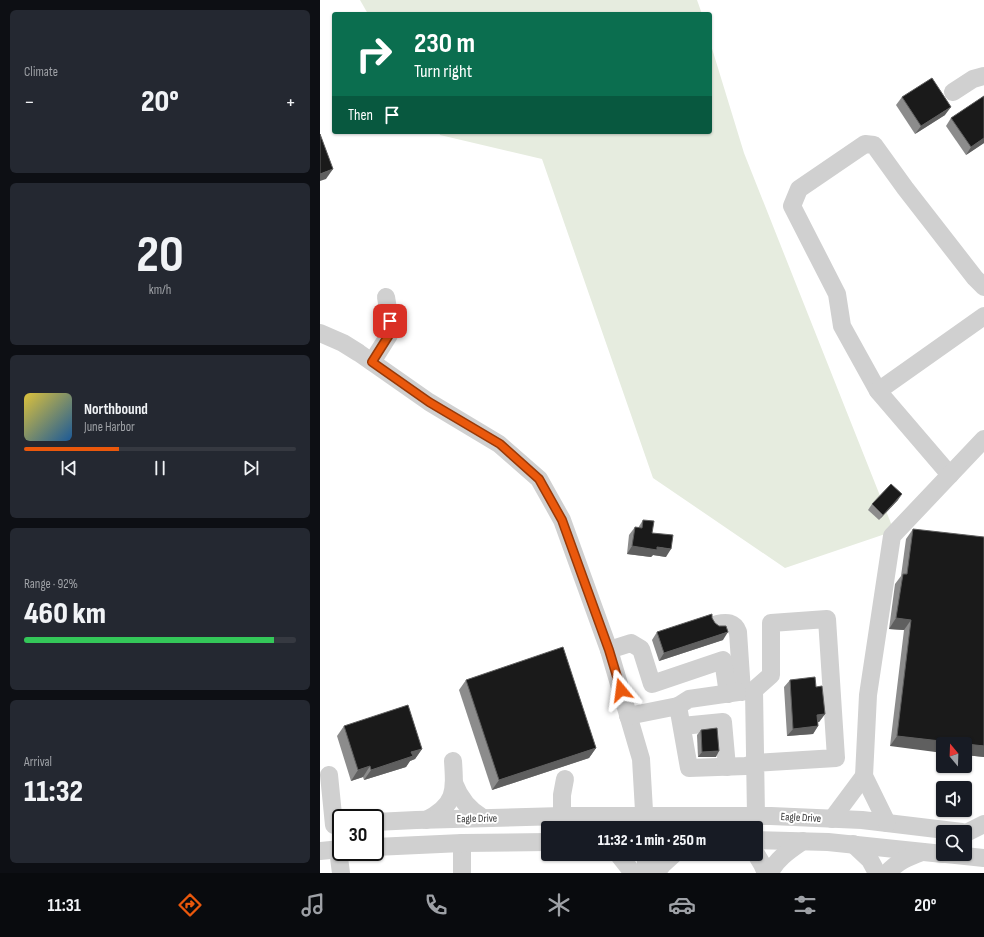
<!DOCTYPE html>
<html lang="en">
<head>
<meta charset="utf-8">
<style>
	body { margin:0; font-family:"Sofia Sans Condensed",sans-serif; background:#242831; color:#f1f3f6; height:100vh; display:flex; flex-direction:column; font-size:15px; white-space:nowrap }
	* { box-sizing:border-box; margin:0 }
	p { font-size:13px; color:#9ea1a6 }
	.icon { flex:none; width:22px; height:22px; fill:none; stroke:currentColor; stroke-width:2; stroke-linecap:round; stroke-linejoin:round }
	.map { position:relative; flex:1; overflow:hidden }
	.details { display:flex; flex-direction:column; gap:10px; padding:10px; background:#0d0f14; width:320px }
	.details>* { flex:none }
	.guide { position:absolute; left:12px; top:12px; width:380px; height:122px; border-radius:4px; box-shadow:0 1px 3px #0004; background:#0b6e4f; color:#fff; overflow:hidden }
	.needle { width:26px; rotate:341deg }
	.fabs { position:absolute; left:616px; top:737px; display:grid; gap:8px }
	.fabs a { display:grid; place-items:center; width:36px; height:36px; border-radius:4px; background:#171b24; box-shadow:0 1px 3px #0004; font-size:20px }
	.speed { position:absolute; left:12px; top:809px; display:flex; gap:8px; font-size:20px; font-weight:700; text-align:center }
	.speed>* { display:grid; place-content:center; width:52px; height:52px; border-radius:50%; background:#171b24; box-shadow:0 1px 3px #0004; line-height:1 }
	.speed .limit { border:2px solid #111; border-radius:6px; background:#fff; color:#111 }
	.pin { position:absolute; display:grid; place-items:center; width:34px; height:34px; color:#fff; margin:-17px; border-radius:8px; box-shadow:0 2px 6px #0006 }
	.me { position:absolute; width:44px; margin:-22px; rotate:344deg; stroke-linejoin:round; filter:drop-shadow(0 0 3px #0008) }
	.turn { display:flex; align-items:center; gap:14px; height:84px; padding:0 16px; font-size:18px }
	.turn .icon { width:52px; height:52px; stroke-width:2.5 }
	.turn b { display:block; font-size:28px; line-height:34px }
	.then { display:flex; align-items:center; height:38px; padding:0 16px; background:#0003; gap:8px; font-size:15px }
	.big { font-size:30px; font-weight:800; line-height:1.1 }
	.details .widget { flex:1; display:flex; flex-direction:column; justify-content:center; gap:6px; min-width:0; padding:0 14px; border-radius:6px; background:#242831 }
	.details .dial { align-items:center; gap:0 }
	.dial b { font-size:52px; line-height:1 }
	.song { display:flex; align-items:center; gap:12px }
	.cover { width:48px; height:48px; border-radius:6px; background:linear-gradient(135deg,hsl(50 70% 55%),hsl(210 70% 35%)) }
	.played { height:4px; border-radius:2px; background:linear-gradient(90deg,#ea580c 35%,#363941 35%) }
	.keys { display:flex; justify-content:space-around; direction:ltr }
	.heat { display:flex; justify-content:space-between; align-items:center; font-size:22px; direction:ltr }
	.charge { height:6px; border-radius:3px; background:linear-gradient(90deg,#34c759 92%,#363941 0) }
	.trip { position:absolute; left:221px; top:821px; width:222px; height:40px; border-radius:4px; background:#171b24; box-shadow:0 1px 3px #0004; font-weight:800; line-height:40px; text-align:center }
	.tab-bar { display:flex; height:64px; justify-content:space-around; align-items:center; background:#090b0e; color:#9ea1a6 }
	.tab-bar .icon { width:28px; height:28px }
	.tab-bar .active { color:#ea580c }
	.tab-bar b { font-size:18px; color:#f1f3f6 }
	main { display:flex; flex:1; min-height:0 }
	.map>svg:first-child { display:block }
	.green { fill:#e6ecdf }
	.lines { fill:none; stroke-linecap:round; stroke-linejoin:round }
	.minor { stroke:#d0d0d0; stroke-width:18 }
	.wall { fill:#8c8c8c }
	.shaded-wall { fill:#5f5f5f }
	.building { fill:#1a1a1a; stroke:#5f5f5f }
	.route-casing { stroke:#983908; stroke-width:10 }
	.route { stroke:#ea580c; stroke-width:7 }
	.labels { text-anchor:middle; stroke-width:4; stroke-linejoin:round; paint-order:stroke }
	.street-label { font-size:11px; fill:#333; stroke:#fff }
</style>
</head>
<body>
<main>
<section class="details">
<div class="widget"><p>Climate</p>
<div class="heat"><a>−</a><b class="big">20°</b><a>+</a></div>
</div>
<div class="widget dial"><b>20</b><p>km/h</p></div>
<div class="widget">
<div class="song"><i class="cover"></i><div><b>Northbound</b><p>June Harbor</p></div></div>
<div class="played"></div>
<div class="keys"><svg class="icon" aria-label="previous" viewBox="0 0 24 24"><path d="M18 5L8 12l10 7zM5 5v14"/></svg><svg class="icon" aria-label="pause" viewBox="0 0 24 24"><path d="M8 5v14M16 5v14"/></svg><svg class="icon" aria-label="next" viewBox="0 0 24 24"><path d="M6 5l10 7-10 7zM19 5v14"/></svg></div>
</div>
<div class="widget"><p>Range · 92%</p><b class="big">460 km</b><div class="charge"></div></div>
<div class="widget"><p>Arrival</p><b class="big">11:32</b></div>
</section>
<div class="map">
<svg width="664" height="873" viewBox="0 0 664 873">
	<rect width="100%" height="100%" fill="#fff"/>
	<!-- green -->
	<g class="green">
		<path d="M40 0H377L382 14H48Z"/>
		<path d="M390 42 424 153 574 531 465 568 333 478 222 159 120 135 119 132H390Z"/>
	</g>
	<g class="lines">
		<!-- minor -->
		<g class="minor">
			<path d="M633 92 653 79 664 76"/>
			<path d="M0 333 23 343 39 353 109 402 179 444 219 479 242 520 289 650 321 759 325 828"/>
			<path d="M52 362 69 335 70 321 66 297"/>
			<path d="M558 391 522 326 517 294 472 206 479 189 545 144 554 145 585 188 655 278 664 287"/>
			<path d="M630 475 558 391 664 316"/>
			<path d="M397 624C407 622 414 622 418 632L422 692"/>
			<path d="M289 650 311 643 321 649 332 684 403 660 408 694"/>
			<path d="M358 706 369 699 418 692"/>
			<path d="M308 716 358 706 369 768 426 766 435 763 516 758 507 619 451 623V675L434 690 436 816"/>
			<path d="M362 726 403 722 407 767"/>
			<path d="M9 775 14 825"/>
			<path d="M134 783C140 799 149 810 163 818"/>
			<path d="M242 816V795L245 779"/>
			<path d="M512 819 544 776"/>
			<path d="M106 820C136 805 135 791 133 761"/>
			<path d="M55 822 96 820 242 816H451L542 820 642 832"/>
			<path d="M567 823 544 776 548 695 572 536 664 439"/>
			<path d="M646 833 664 824"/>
			<path d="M436 840 508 842 623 854"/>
			<path d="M142 843V873"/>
			<path d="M533 844 550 860 557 873"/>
			<path d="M55 847 142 843 228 842"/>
			<path d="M18 850 21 873"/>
			<path d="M0 851 21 849"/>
			<path d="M298 854 313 873"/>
			<path d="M436 854 442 864 446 873"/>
			<path d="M626 854 664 858"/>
			<path d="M326 873V854"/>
			<path d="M336 873 343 864 354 854"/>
			<path d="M450 873C456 859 470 850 483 841"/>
			<path d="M567 873C577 862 588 857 602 852"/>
		</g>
	</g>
	<!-- wall -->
	<g class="wall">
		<path d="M664 96V143L646 155 626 126 631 118Z"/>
		<path d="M582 97 625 115 595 134 576 105Z"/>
		<path d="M578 500 559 520 548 510 552 504Z"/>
		<path d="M323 520 332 533 346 557 333 555 331 557 307 554 309 535 315 527 318 528Z"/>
		<path d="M593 529 664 757 645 755V744L570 746 584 630 569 629 575 584 581 576 586 539Z"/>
		<path d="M392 618 403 640 339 661 332 640 337 632Z"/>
		<path d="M146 680 276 748 269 758 172 790 139 690Z"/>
		<path d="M470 680 496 687 505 714 499 722H498V726L493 734 467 736 464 687Z"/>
		<path d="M24 726 102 749 95 759 90 761 86 767 44 780 43 777 31 781 17 736Z"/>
		<path d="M381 730 396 757H378L377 735Z"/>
	</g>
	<!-- shaded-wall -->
	<g class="shaded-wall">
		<path d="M631 107 625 115 595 134 601 126Z"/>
		<path d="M664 138V143L646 155 651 147Z"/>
		<path d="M13 169 6 179 0 181V174Z"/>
		<path d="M582 494 578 500 559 520 563 515Z"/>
		<path d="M312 546 337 547 351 549 346 557 333 555 331 557 307 554Z"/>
		<path d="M576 618 591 620 584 630 569 629Z"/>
		<path d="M408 632 403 640 339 661 344 653Z"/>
		<path d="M505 714 499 722 491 723 497 715Z"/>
		<path d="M498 726 493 734 467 736 473 729Z"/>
		<path d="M577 736 664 746V757L645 755V744H623V753L570 746Z"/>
		<path d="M276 748 269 758 172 790 179 780Z"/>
		<path d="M102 749 95 759 90 761 86 767 44 780 51 770 91 752Z"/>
		<path d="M399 751 396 757H378L382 752Z"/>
		<path d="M50 766 43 777 31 781 38 770Z"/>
	</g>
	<!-- building -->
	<g class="building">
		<path d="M612 78 631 107 601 126 582 97Z"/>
		<path d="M664 96V138L651 147 631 118Z"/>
		<path d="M0 134 13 169 0 174Z"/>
		<path d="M571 484 582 494 563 515 552 504Z"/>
		<path d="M323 520 334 521 332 533 353 535 351 549 337 547V550L312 546 315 527 322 528Z"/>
		<path d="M593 529 664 537V746L577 736 591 620 576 618 583 574H587Z"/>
		<path d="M392 614V618L395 623 399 626H406L408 632 344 653 337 632Z"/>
		<path d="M243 647 276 748 179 780 146 680Z"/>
		<path d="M495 677 496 687 502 686 505 714 497 715 498 726 473 729 470 680Z"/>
		<path d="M88 705 102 749 91 752 93 756 51 770 50 766 38 770 24 726Z"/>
		<path d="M397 728 399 751 382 752 381 730Z"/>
	</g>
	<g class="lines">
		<!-- route casing -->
		<g class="route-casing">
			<path id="route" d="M70 321 69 335 52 362 109 402 180 444 219 479 242 520 289 650 301 690"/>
		</g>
		<!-- route -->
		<use href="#route" class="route"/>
	</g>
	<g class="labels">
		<!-- street labels -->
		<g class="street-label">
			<text transform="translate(481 817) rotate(3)" y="4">Eagle Drive</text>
			<text transform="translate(157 818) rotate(-1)" y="4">Eagle Drive</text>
		</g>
	</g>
</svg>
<div class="fabs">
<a><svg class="needle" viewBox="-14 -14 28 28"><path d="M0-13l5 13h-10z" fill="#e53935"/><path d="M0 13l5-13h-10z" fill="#9ea1a6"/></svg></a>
<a><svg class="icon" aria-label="sound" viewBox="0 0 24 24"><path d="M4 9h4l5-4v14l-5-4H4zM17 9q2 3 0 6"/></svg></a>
<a><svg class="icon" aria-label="search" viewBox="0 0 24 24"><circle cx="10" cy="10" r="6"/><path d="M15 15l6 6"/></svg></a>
</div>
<div class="speed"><div class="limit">30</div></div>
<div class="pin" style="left:70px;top:321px;background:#d93025"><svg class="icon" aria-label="arrive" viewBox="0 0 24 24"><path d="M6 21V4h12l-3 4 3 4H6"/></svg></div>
<svg class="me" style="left:301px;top:690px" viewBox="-20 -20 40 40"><path d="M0-17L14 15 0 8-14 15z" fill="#ea580c" stroke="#fff" stroke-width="4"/></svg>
<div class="trip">11:32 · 1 min · 250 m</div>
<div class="guide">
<div class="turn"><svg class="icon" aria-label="right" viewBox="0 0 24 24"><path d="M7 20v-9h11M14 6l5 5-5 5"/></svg><div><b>230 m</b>Turn right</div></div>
<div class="then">Then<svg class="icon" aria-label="arrive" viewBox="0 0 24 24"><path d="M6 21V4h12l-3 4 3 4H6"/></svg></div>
</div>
</div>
</main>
<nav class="tab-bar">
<b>11:31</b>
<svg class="icon active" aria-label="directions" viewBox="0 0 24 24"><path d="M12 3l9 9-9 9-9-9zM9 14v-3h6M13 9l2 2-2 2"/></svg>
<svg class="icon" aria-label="music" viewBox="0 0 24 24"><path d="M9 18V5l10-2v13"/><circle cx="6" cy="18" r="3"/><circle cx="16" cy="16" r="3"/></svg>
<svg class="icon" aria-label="phone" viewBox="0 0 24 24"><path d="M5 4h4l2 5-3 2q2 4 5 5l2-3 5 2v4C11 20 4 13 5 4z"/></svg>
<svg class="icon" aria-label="climate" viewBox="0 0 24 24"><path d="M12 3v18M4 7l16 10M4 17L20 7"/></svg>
<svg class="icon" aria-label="car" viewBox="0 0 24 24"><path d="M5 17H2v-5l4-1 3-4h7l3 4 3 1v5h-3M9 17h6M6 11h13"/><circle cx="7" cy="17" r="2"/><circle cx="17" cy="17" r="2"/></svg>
<svg class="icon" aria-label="filters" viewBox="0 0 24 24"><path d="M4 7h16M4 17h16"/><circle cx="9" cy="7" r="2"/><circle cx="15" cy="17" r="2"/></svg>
<b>20°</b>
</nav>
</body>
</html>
